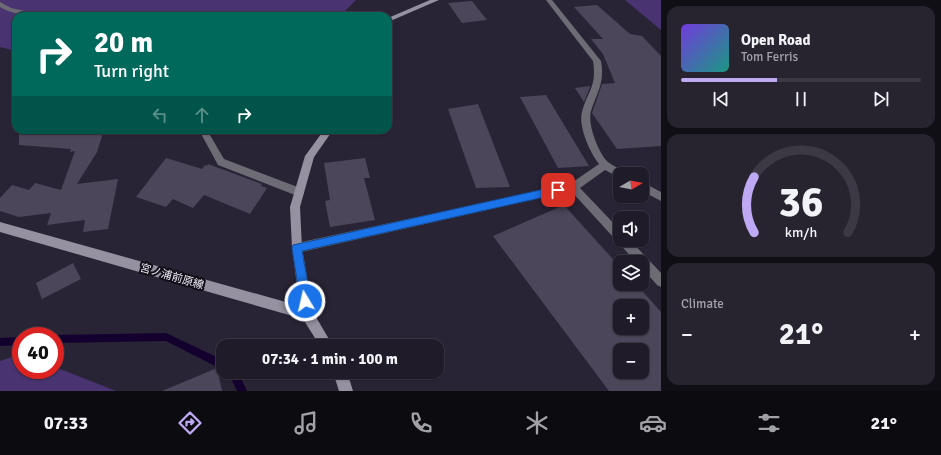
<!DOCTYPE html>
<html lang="en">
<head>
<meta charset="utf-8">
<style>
	body { margin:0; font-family:Signika,"Noto Sans JP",sans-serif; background:#272430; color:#f1f3f6; height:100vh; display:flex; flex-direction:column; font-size:15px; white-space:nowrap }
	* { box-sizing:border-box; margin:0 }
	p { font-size:13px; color:#a1a1a8 }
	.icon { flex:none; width:22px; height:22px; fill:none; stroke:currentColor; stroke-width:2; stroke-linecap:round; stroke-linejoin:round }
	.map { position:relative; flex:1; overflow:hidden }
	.panel { display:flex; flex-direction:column; gap:6px; padding:6px; background:#110f16; width:280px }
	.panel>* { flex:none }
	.banner { position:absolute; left:12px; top:12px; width:380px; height:122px; border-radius:12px; box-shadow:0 1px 3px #0004,0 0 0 1px #3c3945; background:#00695c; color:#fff; overflow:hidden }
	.needle { width:26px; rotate:81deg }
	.buttons { position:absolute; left:613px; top:167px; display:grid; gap:8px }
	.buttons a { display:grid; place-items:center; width:36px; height:36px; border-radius:8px; background:#1f1b28; box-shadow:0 1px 3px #0004,0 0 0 1px #3c3945; font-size:20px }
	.speed { position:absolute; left:12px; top:327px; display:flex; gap:8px; font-size:20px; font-weight:700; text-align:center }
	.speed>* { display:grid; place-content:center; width:52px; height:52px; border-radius:50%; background:#1f1b28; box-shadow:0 1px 3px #0004,0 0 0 1px #3c3945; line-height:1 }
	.speed .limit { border:6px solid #d22; background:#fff; color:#111 }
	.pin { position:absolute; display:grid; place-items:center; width:34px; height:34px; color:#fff; margin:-17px; border-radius:8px; box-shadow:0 2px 6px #0006 }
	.me { position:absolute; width:44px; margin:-22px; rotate:351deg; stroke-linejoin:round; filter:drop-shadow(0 0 3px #0008) }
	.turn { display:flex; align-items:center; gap:14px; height:84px; padding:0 16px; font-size:18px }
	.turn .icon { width:52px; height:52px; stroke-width:2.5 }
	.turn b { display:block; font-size:28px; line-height:34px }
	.lanes { display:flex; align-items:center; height:38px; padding:0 16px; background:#0003; justify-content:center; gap:20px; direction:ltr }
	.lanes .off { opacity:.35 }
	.big { font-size:30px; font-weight:700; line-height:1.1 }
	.panel .card { flex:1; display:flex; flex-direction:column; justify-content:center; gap:6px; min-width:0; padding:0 14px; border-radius:12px; background:#272430 }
	.panel .dial { align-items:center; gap:0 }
	.dial svg { height:104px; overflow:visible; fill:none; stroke:#3c3945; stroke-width:7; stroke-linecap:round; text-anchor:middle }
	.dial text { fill:#f1f3f6; stroke:none }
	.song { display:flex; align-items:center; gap:12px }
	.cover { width:48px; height:48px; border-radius:6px; background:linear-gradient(135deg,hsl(260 70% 55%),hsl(170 70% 35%)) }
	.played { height:4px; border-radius:2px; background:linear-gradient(90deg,#bfa9f4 40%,#3c3945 40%) }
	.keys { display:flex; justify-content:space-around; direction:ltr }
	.heat { display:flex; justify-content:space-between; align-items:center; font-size:22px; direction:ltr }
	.trip { position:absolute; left:216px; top:339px; width:228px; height:40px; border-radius:12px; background:#1f1b28; box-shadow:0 1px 3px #0004,0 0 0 1px #3c3945; font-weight:700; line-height:40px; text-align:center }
	.menu { display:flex; height:64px; justify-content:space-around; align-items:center; background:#0c0b10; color:#a1a1a8 }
	.menu .icon { width:28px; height:28px }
	.menu .selected { color:#bfa9f4 }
	.menu b { font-size:18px; color:#f1f3f6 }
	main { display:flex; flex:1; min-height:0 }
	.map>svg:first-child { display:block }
	.green { fill:#493371 }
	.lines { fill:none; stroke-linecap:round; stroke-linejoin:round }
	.stream { fill:#14002f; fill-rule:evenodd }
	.building { fill:#4b4659; fill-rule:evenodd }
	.street { fill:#6d6b74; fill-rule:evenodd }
	.secondary { fill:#9591a0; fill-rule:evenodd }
	.route { fill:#1a73e8; stroke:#114b97 }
	.labels { text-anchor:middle; stroke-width:4; stroke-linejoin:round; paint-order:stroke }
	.street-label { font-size:11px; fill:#efecf8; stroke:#110e16 }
</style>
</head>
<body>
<main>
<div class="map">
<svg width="661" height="391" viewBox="0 0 661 391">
	<rect width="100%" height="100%" fill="#292435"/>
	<!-- green -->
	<g class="green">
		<path d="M0 0H356L340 16H16V51L0 47Z"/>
		<path d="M625 0H661V30Z"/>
		<path d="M21 354V370H55V367L116 391H0V361Z"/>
	</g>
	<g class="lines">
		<!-- stream -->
		<g class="stream">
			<path d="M166 333 223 360V370L166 341 55 343V336H52L55 335Z"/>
			<path d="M21 337V345L0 346V338Z"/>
			<path d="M228 372H238L247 391H237Z"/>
		</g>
	</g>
	<!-- building -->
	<g class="building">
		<path d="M472 1 487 20 462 23 448 3Z"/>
		<path d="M597 5 630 34 642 36 661 56V146L617 149 592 113 602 84 615 83 603 54 591 39H603L574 7Z"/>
		<path d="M590 86V87L584 102 575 88Z"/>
		<path d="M546 95 589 166 558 168 520 97Z"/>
		<path d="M478 104 510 187 476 188 448 109Z"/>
		<path d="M83 130H104L97 152 77 184 118 179 108 229 83 232 85 220 47 225 51 213 19 217 0 211V198L12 185 29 190 35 183 61 190 75 151 70 152 71 149 19 145V134Z"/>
		<path d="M166 158 202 169 205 165 207 166 208 164 262 184 261 186 267 188 250 214 204 195 193 208 173 199 166 207 136 197Z"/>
		<path d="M365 158 370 178H364L375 220 330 227 325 201 330 200 324 163Z"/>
		<path d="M564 205 620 267V284H636L661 312V391H609L493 236ZM620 306H642V328H620ZM620 350H642V372H620Z"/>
		<path d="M73 263 81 279 42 299 36 283Z"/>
		<path d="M217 368 222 391H162Z"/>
	</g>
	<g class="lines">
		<!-- street -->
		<g class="street">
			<path d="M546 0H552L601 61C605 83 597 92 591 111 587 124 599 154 608 162 613 166 619 168 624 171L626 174H620V178L605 170 580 188 620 230V240H630L661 273V287L657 285 642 268V262H636L571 191 297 253 293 252 292 248 293 244 297 243 570 184 599 164C590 153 578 126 582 112 588 90 597 87 593 61Z"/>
			<path d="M0 2 11 8 34 13 105 14 108 16C80 16 23 22 0 7Z"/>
			<path d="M199 130H207L224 159 303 189 304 192 303 195H295L218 165Z"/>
			<path d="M642 182 661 192V201L642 191Z"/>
		</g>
		<!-- secondary -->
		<g class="secondary">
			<path d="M430 0H439L388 22V18Z"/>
			<path d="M324 130H333L314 157 300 207 302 248 313 312 333 346H320L303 319 0 232V222L300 306 292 248 290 207 305 156Z"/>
			<path d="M333 372H347L353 391H339Z"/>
		</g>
	</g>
	<!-- route -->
	<path class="route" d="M558 186 562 190 558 194 302 251 311 301 309 305 305 306 301 305 292 248 293 245Z"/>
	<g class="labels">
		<!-- street labels -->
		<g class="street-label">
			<text transform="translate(172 276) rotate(16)" y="4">宮ノ浦前原線</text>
		</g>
	</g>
</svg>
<div class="buttons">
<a><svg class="needle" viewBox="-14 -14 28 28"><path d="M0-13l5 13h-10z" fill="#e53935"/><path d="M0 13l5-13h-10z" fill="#a1a1a8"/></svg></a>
<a><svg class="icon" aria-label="sound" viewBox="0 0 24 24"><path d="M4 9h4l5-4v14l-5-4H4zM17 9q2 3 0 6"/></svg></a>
<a><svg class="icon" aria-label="layers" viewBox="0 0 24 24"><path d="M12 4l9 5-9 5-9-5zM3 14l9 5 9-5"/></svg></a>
<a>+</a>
<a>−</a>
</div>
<div class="speed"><div class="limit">40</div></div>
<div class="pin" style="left:558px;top:190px;background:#d93025"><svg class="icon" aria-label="arrive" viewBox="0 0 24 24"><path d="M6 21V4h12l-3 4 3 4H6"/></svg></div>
<svg class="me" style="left:305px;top:301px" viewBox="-20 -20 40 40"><circle r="17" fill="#1a73e8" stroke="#fff" stroke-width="3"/><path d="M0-11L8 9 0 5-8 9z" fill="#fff"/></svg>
<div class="trip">07:34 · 1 min · 100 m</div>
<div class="banner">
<div class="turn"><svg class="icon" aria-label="right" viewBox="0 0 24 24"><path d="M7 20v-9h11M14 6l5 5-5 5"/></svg><div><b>20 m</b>Turn right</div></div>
<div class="lanes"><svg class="icon off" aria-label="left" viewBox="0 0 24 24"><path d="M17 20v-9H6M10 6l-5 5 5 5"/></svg><svg class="icon off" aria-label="ahead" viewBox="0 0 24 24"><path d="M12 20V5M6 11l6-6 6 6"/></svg><svg class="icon" aria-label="right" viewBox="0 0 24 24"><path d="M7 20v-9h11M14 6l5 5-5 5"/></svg></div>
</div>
</div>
<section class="panel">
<div class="card">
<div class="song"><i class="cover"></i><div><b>Open Road</b><p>Tom Ferris</p></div></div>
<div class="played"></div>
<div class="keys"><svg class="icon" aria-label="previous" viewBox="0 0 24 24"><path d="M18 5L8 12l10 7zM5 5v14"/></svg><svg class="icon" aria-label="pause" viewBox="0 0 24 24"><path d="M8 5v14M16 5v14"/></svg><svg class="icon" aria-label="next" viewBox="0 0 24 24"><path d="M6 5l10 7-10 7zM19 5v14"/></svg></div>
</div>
<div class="card dial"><svg viewBox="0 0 100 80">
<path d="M14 69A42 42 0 1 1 86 69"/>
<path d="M14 69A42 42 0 0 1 14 26" stroke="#bfa9f4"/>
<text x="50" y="56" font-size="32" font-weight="700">36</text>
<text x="50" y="72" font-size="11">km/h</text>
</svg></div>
<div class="card"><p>Climate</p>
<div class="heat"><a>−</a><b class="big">21°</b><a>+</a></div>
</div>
</section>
</main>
<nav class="menu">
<b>07:33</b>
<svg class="icon selected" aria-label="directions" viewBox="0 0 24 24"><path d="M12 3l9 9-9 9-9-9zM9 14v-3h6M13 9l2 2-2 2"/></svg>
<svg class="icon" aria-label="music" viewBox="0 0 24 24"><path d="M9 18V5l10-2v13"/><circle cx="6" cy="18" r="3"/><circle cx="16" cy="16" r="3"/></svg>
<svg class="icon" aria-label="phone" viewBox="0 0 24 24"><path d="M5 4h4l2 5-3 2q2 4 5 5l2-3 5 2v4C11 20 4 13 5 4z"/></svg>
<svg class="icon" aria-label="climate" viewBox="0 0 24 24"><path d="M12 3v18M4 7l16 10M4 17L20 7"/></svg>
<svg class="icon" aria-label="car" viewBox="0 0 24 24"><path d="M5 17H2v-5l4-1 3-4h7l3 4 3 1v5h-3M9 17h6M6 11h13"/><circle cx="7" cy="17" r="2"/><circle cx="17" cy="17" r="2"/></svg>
<svg class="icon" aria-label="filters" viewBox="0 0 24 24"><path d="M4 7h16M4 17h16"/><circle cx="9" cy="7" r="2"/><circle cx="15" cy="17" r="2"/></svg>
<b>21°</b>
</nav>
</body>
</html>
